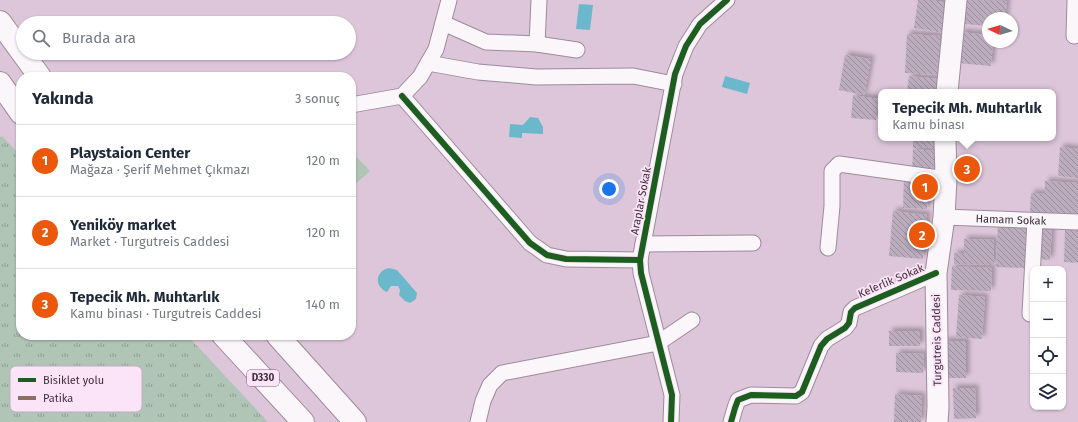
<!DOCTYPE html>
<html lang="tr">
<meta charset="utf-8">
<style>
:root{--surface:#fff;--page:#f2f2f3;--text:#1f2937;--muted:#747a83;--line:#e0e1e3;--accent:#ea580c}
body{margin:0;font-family:"Fira Sans",sans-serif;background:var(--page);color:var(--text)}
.controls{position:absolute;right:12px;bottom:12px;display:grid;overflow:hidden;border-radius:8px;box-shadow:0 1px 3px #0004}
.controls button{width:36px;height:36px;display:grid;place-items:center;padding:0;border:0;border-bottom:1px solid var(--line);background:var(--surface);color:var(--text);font:20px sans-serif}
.compass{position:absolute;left:982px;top:12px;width:36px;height:36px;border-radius:50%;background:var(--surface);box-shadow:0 1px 3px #0004;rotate:274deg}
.you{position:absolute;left:609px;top:189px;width:14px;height:14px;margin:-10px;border:3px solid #fff;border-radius:50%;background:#1a73e8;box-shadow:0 0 0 6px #1a73e833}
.badge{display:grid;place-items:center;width:26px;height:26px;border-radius:50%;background:var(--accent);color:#fff;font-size:13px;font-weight:700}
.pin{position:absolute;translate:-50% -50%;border:2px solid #fff;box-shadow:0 1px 4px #0006}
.popup{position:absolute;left:878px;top:89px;width:178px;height:52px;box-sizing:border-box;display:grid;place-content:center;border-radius:8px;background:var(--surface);filter:drop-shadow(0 1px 3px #0005);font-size:13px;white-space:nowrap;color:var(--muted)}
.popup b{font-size:15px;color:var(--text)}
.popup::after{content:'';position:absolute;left:50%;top:100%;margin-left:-8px;border:8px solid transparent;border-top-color:var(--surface)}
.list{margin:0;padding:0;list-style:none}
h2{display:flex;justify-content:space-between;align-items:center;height:52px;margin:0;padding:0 16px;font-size:17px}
h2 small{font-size:13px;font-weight:400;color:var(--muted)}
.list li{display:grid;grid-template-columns:26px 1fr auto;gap:12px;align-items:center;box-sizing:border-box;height:72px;padding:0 16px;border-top:1px solid var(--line)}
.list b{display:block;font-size:15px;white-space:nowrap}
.list p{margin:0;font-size:13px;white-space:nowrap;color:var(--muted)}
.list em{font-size:13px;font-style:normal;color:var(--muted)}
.icon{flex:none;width:22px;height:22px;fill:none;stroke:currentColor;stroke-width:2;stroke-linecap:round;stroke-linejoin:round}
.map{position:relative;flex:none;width:1078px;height:422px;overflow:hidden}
.search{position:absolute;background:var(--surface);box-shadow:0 1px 3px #0004;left:16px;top:16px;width:340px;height:44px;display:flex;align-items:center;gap:10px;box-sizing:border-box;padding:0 14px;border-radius:22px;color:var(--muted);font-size:15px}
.panel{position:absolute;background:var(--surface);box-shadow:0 1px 3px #0004;left:16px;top:72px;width:340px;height:268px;border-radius:16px}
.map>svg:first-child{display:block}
.grass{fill:url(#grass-tufts)}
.green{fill:#b0c5b6}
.water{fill:#6bb8cc}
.building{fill:url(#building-back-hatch);filter:url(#shadow)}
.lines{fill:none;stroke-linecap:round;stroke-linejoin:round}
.street-casing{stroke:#9d8b9b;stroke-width:17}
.secondary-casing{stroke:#9d8b9b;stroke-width:23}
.highway-casing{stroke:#9d8b9b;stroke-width:24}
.street{stroke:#faf6f9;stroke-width:15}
.secondary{stroke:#faf6f9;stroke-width:21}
.highway{stroke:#faf6f9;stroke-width:22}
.cycleway-casing{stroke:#fbe4f7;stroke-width:8}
.cycleway{stroke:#1b5e20;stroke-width:6}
.labels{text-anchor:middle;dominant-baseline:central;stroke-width:3.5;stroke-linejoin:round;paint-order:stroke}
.shield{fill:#fbe4f7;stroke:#776474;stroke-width:1}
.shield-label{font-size:10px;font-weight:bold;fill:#3e2d3c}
.street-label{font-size:11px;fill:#3e2d3c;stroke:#fbe4f7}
.key{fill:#fbe4f7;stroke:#c2adbf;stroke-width:1}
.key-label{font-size:11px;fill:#3e2d3c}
</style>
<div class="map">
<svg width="1078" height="422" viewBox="0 0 1078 422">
<defs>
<pattern id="grass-tufts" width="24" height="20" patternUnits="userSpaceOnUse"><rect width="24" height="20" fill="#b0c5b6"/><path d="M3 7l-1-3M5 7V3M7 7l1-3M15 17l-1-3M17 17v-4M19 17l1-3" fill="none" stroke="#91a095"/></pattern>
<pattern id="building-back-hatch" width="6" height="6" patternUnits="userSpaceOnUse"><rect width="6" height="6" fill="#bcadbe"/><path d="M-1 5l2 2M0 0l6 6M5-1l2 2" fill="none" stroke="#9a8d9c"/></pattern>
<filter id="shadow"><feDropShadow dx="3.5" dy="-3.5" stdDeviation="2" flood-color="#0004"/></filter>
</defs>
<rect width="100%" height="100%" fill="#ddc6da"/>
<!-- grass -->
<path class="grass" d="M2,136l19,20v179h166l81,87h-268v-285z"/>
<!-- green -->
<path class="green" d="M351,151l19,20 -19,17z"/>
<!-- water -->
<path class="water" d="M579,4l14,1 -3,25 -14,-1z
M725,76l25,7 -3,11 -25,-7z
M530,117l8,1 5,9v7l-21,-1v5l-13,-1 1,-13 13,1z
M389,268l8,2 20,23 -1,6 -6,4 -5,-2 -6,-6 1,-5 -2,-4h-7l-4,6c-13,-5 -12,-21 2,-24z"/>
<!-- building -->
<path class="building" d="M918,0h12l19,3 -4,30 -31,-5z
M967,0l40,1 -2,17h-17v8l-24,-2z
M961,32l27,3v7h5l-2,24 -33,-3z
M907,34l33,2 -2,39 -33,-2z
M845,55l26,4 -7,36 -25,-5z
M909,76l30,3 -1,13h-31z
M853,95l25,4 -2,21 -25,-2z
M913,138h25l-1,10h-24z
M1060,147l18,2v29l-20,-2z
M913,149l22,2 -2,22 -21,-1z
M904,177h24l-1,32 -24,-1z
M1045,181l33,2v31l-48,-2 1,-19 14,1z
M893,211l34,4 -4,44 -34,-3z
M998,224l29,1 -2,43 -29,-1z
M1038,225l14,1 -2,34 -14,-1z
M1065,229l13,1v33l-14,-1z
M964,239l30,1v25l-40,-1v-11l10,1z
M952,266l40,2 -1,23 -40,-1z
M959,295l26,2 -3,42 -26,-2z
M889,331h31v15h-31z
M943,341h23v37h-22z
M896,353l28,1 -1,19 -27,-1z
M953,388h22l1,30 -22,1z
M895,394l27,2 -1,26h-27z"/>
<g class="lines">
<defs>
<g id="street">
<path d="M1075,0l-1,36 4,-1"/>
<path d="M443,23l43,19 51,2 40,6"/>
<path d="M537,44l2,-44"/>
<path d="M428,63l50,9 58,5 97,-1 41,8"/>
<path d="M402,96l128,147 17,12 19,4 74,1"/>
<path d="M351,105l51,-9 18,-19 16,-28 13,-49"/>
<path id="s1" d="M944,217l134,5"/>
<path d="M643,244l110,-1"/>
<path d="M828,248l4,-42v-35l7,-7 107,15"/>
<path d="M1030,314l5,-93"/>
<path d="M478,422l5,-21 7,-16 12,-12 156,-30 34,-23"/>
<path d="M671,422l1,-27 -31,-122 -1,-13 35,-186 11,-28 14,-22 27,-24"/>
<path d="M731,422l4,-14 3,-8 13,-5 45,1 6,-4 19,-46 6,-7 18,-11 4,-5 2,-11 4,-4 81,-35"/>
</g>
<path id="secondary" d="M947,92l9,-92
M937,422l1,-15 -2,-134 8,-56 2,-38 -1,-41"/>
<path id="highway" d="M0,22l40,55
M0,83l21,30
M223,335l80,87
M277,335l78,87"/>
</defs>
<!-- street casing -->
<use href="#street" class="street-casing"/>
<!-- secondary casing -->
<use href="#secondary" class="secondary-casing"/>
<!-- highway casing -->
<use href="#highway" class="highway-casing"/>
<!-- street -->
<use href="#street" class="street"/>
<!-- secondary -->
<use href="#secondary" class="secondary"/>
<!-- highway -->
<use href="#highway" class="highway"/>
<defs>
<path id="cycleway" d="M402,96l128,147 17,12 19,4 74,1
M671,422l1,-27 -31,-122 -1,-13 35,-186 11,-28 14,-22 27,-24
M731,422l4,-14 3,-8 13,-5 45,1 6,-4 19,-46 6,-7 18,-11 4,-5 2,-11 4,-4 81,-35"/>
</defs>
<!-- cycleway casing -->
<use href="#cycleway" class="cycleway-casing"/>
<!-- cycleway -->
<use href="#cycleway" class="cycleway"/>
</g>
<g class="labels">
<!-- shield labels -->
<rect class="shield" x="247" y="370" width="32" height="16" rx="3"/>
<g class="shield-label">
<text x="263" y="378">D330</text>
</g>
<!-- street labels -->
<g class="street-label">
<text transform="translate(641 201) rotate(-79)">Araplar Sokak</text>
<text stroke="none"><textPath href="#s1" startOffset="67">Hamam Sokak</textPath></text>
<text transform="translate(891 281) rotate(-23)">Kelerlik Sokak</text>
<text transform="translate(937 340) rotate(-91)">Turgutreis Caddesi</text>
</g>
</g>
<!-- legend -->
<rect x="10" y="366" width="132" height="46" rx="6" class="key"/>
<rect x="18" y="378" width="18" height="4" fill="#1b5e20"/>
<rect x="18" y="396" width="18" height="4" fill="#8d6e63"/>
<g class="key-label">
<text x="43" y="384">Bisiklet yolu</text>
<text x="43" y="402">Patika</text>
</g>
</svg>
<div class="controls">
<button>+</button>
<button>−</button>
<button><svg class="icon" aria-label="locate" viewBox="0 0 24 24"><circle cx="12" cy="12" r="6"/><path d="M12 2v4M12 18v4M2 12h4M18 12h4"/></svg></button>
<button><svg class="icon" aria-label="layers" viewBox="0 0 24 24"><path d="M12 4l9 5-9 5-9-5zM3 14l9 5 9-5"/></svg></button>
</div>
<svg class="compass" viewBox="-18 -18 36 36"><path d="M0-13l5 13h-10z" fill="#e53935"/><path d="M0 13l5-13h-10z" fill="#747a83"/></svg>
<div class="you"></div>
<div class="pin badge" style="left:925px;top:187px">1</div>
<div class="pin badge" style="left:922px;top:235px">2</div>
<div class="pin badge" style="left:967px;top:169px">3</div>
<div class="popup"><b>Tepecik Mh. Muhtarlık</b>Kamu binası</div>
<div class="search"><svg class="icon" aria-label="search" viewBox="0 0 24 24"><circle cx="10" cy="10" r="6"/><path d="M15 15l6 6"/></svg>Burada ara</div>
<section class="panel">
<h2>Yakında<small>3 sonuç</small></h2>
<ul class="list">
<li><span class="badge">1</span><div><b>Playstaion Center</b><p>Mağaza · Şerif Mehmet Çıkmazı</p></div><em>120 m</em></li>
<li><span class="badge">2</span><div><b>Yeniköy market</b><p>Market · Turgutreis Caddesi</p></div><em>120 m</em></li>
<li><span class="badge">3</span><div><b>Tepecik Mh. Muhtarlık</b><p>Kamu binası · Turgutreis Caddesi</p></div><em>140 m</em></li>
</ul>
</section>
</div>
